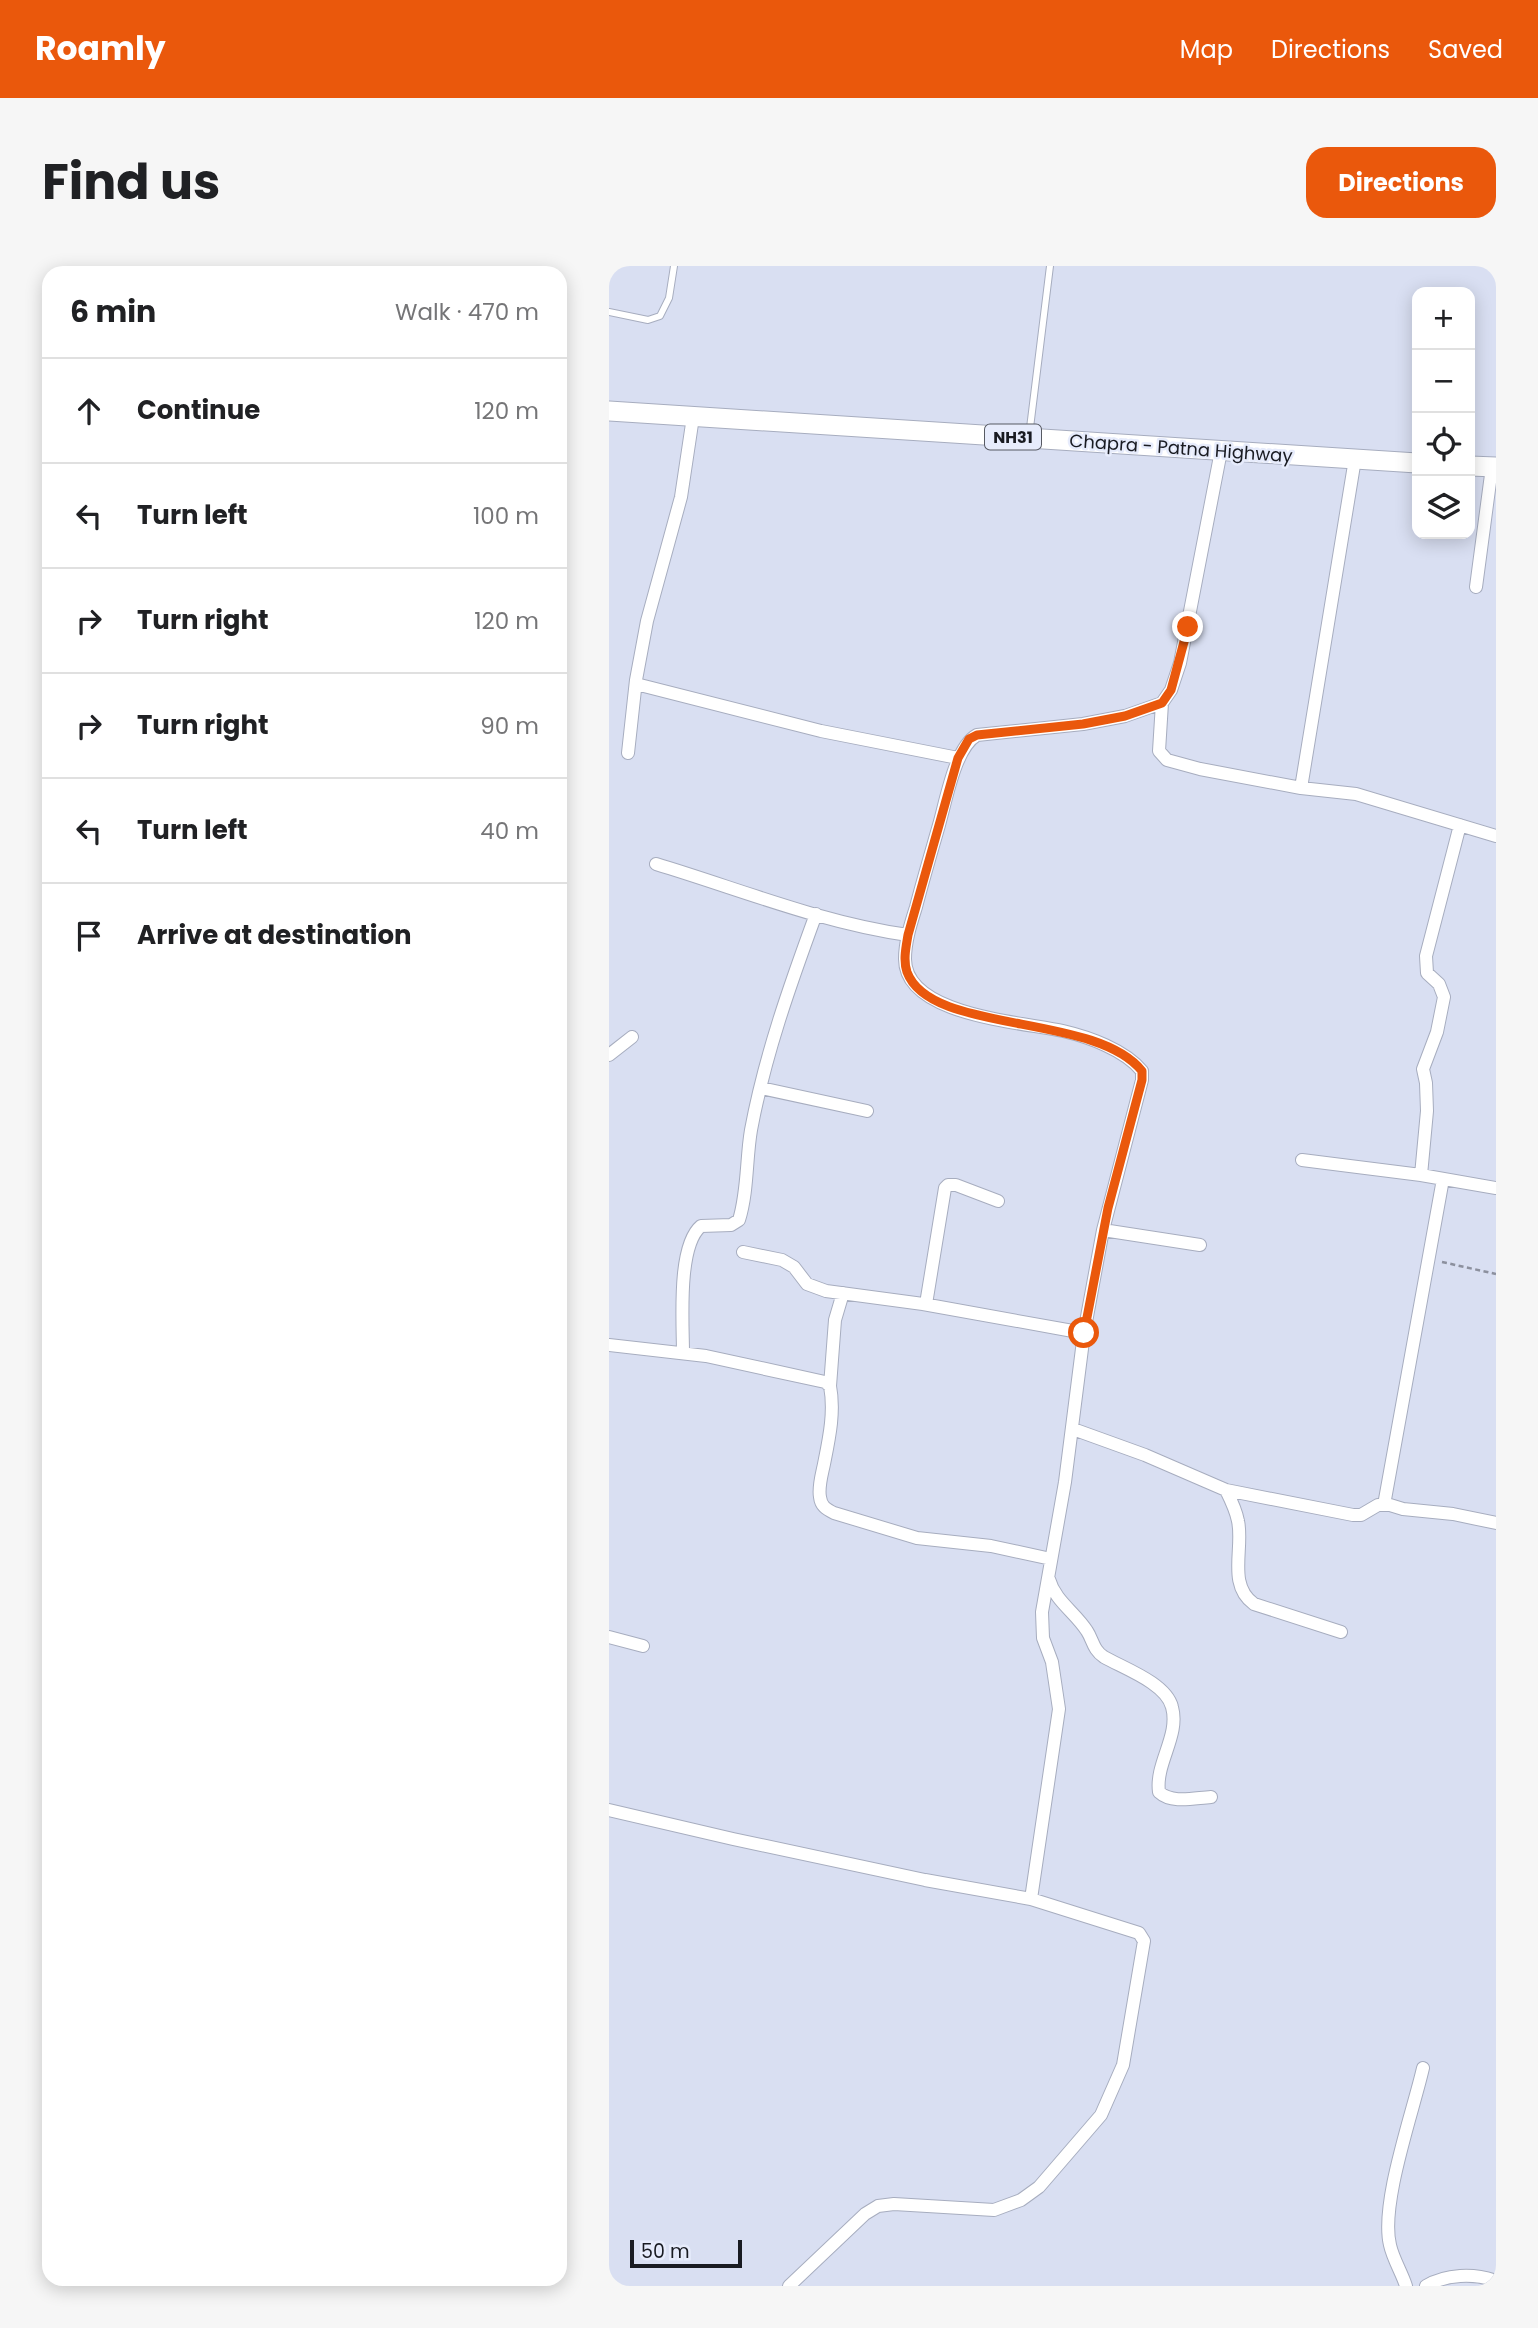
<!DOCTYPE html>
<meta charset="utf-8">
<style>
:root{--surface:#fff;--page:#f6f6f6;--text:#202124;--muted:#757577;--line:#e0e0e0;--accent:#ea580c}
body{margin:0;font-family:Poppins,sans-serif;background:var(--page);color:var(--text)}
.controls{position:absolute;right:21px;top:21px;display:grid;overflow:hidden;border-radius:14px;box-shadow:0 4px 18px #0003}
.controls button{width:63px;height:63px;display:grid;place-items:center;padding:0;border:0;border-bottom:2px solid var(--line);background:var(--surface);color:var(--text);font:35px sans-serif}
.scale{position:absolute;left:21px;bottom:18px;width:112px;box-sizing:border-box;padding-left:7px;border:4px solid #191b22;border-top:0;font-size:19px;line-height:24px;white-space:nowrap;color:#191b22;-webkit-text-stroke:5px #e7ecfc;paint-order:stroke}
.stop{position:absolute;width:21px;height:21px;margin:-16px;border:5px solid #ea580c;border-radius:50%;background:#fff}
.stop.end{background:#ea580c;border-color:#fff;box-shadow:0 2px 7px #0008}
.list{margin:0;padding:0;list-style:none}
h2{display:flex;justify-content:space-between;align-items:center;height:91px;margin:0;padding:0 28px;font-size:30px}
h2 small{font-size:23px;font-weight:400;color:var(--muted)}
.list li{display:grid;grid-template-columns:46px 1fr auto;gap:21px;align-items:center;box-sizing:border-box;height:105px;padding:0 28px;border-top:2px solid var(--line)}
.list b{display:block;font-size:26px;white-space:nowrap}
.list em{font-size:23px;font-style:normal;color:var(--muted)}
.icon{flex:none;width:38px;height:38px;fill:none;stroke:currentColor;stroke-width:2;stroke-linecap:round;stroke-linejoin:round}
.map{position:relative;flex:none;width:887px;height:2020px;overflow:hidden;border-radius:21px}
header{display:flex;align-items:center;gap:42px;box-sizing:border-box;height:98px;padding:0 35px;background:var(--accent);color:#fff}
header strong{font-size:33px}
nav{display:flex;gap:38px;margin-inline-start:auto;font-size:24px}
.intro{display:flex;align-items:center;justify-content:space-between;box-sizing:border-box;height:168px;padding:0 42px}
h1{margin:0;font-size:49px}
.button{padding:18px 32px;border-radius:21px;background:var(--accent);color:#fff;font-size:24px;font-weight:700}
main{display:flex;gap:42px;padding:0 42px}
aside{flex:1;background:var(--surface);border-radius:21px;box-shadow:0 4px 18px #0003}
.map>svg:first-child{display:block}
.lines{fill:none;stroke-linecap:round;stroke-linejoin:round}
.service-casing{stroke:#a7adbf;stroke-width:8}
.minor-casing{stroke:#a7adbf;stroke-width:14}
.trunk-casing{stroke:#a7adbf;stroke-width:21}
.path{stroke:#8c909e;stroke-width:2.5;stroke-dasharray:5 3.5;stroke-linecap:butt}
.service{stroke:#fff;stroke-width:6}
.minor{stroke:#fff;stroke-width:12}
.trunk{stroke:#fff;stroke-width:19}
.route{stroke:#ea580c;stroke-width:9}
.labels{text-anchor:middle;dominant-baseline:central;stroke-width:5;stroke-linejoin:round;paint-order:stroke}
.shield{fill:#e7ecfc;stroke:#575a63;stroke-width:2}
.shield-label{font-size:16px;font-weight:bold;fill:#191b22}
.street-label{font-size:18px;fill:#191b22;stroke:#e7ecfc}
</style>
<header>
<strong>Roamly</strong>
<nav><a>Map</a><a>Directions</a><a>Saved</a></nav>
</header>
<div class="intro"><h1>Find us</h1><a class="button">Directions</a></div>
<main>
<aside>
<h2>6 min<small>Walk · 470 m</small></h2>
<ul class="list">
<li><svg class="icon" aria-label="ahead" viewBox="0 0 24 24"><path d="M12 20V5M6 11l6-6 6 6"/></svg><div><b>Continue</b></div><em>120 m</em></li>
<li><svg class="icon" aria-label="left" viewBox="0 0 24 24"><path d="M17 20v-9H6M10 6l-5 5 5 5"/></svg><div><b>Turn left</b></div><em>100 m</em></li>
<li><svg class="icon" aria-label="right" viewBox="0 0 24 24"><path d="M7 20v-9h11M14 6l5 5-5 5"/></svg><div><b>Turn right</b></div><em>120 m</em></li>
<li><svg class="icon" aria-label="right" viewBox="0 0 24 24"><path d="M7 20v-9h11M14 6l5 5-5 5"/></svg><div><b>Turn right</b></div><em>90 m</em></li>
<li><svg class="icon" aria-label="left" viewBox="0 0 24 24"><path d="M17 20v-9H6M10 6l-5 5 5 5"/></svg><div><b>Turn left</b></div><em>40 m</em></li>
<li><svg class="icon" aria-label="arrive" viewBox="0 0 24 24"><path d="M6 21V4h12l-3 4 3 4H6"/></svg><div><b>Arrive at destination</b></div></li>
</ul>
</aside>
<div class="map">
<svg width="887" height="2020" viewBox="0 0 887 2020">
<rect width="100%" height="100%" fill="#d9dff2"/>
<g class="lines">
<defs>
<path id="service" d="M0,46l39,8 12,-4 9,-18 5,-32
M420,170l21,-170"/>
<path id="minor" d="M867,321l16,-120
M27,418l185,47 137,27
M553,437l-3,48 8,9 33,9 101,19 55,6 140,42
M19,487l8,-73 11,-59 34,-124 12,-80
M692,522l54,-329
M47,598c83,25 166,59 252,71
M0,789l23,-18
M152,822l106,23
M693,894l119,15 75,13
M812,909l6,-64 -1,-28 -3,-14 14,-37 7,-35 -5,-13 -12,-11 -1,-17 34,-131
M494,964l97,15
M134,986l39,8 12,7 13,17 19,7 97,13 161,29
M317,1038l19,-116 3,-3h8l42,16
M0,1079l97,11 119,26 5,4c5,26 -1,53 -6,78 -2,10 -6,23 -4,33 1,9 6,12 14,16l83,25 74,8 60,13
M74,1087c0,-30 -6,-107 18,-127l30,-1 8,-5c9,-29 7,-61 12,-90 14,-75 39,-145 65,-216
M221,1120l5,-66 8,-27
M464,1163l72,26 81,35 127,25h8l17,-10h12l13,4 50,5 43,9
M617,1224c5,10 10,20 12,31 6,27 -11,64 16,83l87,28
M775,1239l59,-326
M440,1313c6,22 26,33 38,52 6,9 6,19 17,26 19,11 62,26 68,50 8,29 -17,56 -13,85 13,12 35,6 52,5
M0,1371l34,9
M0,1544l124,29 192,41 106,19 108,34 5,8 -21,124 -22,50 -62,72 -18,13 -27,10 -100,-6 -16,2 -13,8 -76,72
M422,1633l28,-190 -7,-47 -9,-24 -1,-26 23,-130 19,-149 19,-103 39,-150v-9c-17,-21 -53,-34 -79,-40 -40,-9 -158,-15 -158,-72 0,-18 6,-36 11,-52 7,-27 15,-54 23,-82 7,-24 16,-78 38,-90l106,-11 42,-8 37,-13 9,-13 9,-27 41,-212
M797,2020c-4,-13 -13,-27 -16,-41 -10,-41 23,-133 33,-177
M817,2020c20,-12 48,-13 70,-5"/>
<path id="trunk" d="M0,145l808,52
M861,200l26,1"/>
</defs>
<!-- service casing -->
<use href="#service" class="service-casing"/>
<!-- minor casing -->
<use href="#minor" class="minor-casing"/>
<!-- trunk casing -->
<use href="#trunk" class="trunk-casing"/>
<!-- path -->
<path class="path" d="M833,996l54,12"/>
<!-- service -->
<use href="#service" class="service"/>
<!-- minor -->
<use href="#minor" class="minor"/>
<!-- trunk -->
<use href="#trunk" class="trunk"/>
</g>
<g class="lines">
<!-- route -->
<path class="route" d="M475,1067l24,-125 34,-128v-9c-47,-59 -212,-36 -235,-99 -4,-12 -1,-25 1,-37l50,-177 11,-19 8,-4 106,-11 42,-8 37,-13 9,-13 17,-63"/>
</g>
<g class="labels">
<!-- shield labels -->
<rect class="shield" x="376" y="158.5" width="56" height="25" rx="5"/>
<g class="shield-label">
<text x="404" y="171">NH31</text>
</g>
<!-- street labels -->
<g class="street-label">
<text transform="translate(572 182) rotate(4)">Chapra - Patna Highway</text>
</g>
</g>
</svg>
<div class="controls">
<button>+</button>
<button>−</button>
<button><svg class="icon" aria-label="locate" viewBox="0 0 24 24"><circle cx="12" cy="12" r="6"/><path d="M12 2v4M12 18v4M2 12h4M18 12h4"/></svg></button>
<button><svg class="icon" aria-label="layers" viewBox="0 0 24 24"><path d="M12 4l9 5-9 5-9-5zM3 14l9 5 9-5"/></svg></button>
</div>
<div class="scale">50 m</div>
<div class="stop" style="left:475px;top:1067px"></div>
<div class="stop end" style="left:579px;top:361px"></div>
</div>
</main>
